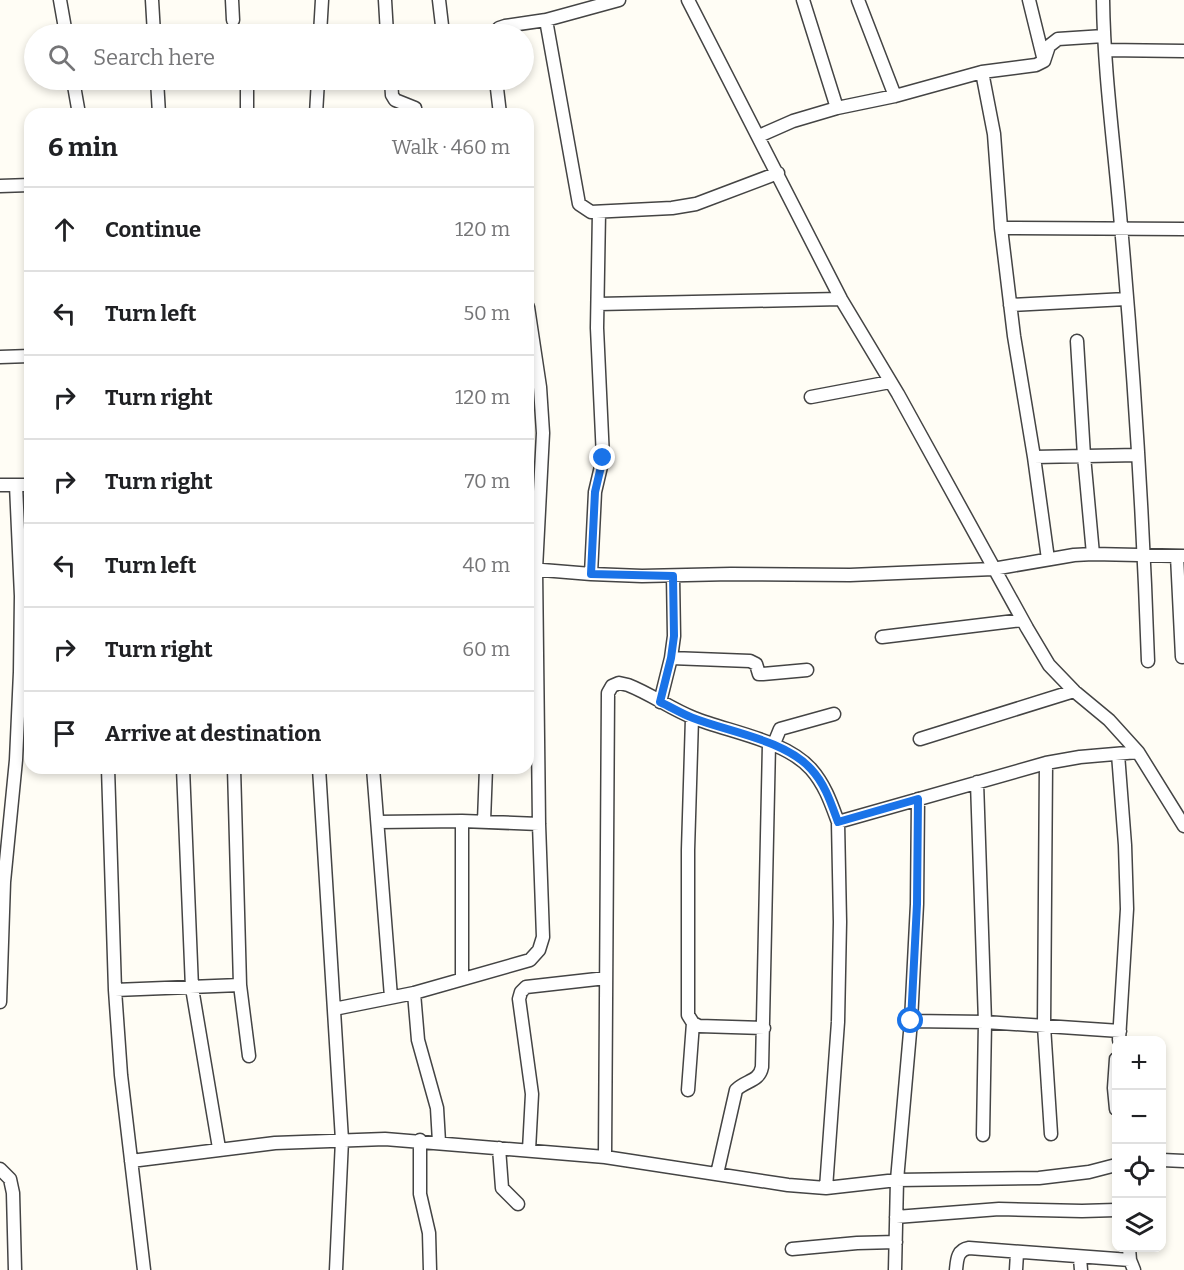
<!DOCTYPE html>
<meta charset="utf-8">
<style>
:root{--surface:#fff;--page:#f6f6f6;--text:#202124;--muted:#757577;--line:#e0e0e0}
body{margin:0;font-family:Bitter,serif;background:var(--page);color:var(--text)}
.controls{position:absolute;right:18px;bottom:18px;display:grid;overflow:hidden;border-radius:12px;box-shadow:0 3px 9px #0003}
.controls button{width:54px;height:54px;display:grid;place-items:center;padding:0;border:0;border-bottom:2px solid var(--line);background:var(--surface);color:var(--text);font:30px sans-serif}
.stop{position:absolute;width:18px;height:18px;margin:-14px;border:4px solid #1a73e8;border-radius:50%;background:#fff}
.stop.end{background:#1a73e8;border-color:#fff;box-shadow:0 2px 6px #0008}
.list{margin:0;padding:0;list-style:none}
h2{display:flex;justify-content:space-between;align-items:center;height:78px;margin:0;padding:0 24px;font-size:26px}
h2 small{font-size:20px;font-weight:400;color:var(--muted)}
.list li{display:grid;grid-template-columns:39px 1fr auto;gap:18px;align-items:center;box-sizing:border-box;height:84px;padding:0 24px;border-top:2px solid var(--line)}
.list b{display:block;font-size:22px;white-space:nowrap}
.list em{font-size:20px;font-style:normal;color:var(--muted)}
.icon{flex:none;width:33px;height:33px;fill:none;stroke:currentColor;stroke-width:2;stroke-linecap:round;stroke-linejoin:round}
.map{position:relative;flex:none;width:1184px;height:1270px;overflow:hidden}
.search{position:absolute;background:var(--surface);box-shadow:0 3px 9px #0003;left:24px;top:24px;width:510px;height:66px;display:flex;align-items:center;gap:15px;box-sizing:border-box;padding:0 21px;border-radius:33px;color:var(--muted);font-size:22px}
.panel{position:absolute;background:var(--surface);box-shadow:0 3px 9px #0003;left:24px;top:108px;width:510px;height:666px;border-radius:18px}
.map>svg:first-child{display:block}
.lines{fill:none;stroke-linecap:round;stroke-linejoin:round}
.minor-casing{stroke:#444;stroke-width:15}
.minor{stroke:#fff;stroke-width:12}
.route{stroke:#1a73e8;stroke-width:8}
</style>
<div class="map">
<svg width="1184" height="1270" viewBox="0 0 1184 1270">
<rect width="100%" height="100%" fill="#fffdf5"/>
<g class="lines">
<defs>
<path id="minor" d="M60,0l6,34
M152,0l2,34
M232,0l1,20
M385,0l2,34
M439,0l4,34
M688,0l153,299 57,95 129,234 22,37 25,26 35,29 29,32 46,74
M803,0l34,108
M858,0l37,96
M1029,0l15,61
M1103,0c1,76 12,151 18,226 13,145 22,290 27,435
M546,20l33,184 12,8 81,-4 24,-4 82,-31
M320,34l2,-34
M494,34l5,-6 6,-2 41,-6 73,-20
M1105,50l79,1
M982,72l12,62 7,94 13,108 20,121 14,102
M73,80l6,34
M157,80l2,34
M247,80v34
M391,80l1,15 3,5 20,8 1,6
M496,80l4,34
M316,114l2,-34
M759,136l34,-15 44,-13 58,-12 87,-24 54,-7 8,-4 5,-15 9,-7 46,-3
M0,186l30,-1
M1001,228l183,1
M598,304l243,-5
M1010,305l116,-6
M1077,341l7,115 9,98
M0,357l30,-1
M811,397l79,-15
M1034,457l104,-2
M0,485h30
M1177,556l5,101
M530,569l61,5 51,2 89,-2 119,1 143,-6 81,-14 19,-1 91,2
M591,574l4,-82 8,-34 -6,-130 2,-116
M882,637l140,-17
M671,658l79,3 6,3 3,10h4l44,-4
M660,702l11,-44 3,-22 -1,-60
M692,718l-4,132v165l5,8 6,3 65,2
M920,739l154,-48
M773,746l7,-17 54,-15
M1118,754l7,91 2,64 -8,131
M1046,763l-2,263 7,108
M108,768l7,222 6,85 23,195
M183,768l9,220 27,160
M234,768l6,217 9,71
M319,768l23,372 -6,130
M373,768l18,229
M977,782l8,240 -2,113
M462,821v158
M484,821l2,-53
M378,822l84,-1 77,3
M115,990l125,-5
M414,993l4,47 19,68 2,34
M0,1002l4,-120 12,-122 4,-88 1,-76 -5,-111
M334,1009l80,-16 116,-33 9,-10 4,-13 -4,-113 -3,-255 7,-136 -3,-46 -12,-80
M911,1021l74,1 135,9
M1116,1059l-2,29 2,21
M688,1090l5,-67
M420,1140v54l9,39 1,37
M499,1148l3,40 16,16
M529,1150l3,-56 -13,-95 2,-7 5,-5 80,-9
M605,1157l3,-464 4,-7 7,-3 9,2c23,9 43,24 66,33 35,14 91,22 117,51 14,16 20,34 27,53l208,-59 34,-6 58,-5
M1162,1160l22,1
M131,1161l144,-18 110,-4 220,18 183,28 38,3 71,-8 142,-2 50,-6 27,-7
M0,1169l10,10 3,14 2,77
M717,1174l19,-84c10,-10 23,-8 26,-23l7,-323
M826,1188l12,-166 2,-100 -2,-100
M896,1217l103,-8 83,2 34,-1
M1129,1248l1,12
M792,1249l65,-6 39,-1
M1080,1258l1,12
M895,1270l2,-90 14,-159 6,-117 1,-105
M956,1270c1,-10 1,-20 13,-22l161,12 4,10
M1016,1270l1,-17"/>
</defs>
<!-- minor casing -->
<use href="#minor" class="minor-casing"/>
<!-- minor -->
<use href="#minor" class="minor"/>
</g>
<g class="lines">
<!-- route -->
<path class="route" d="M603,458l-8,34 -4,82 82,2 1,60 -3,22 -11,44c11,5 22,12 33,16 36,14 92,22 118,51 14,15 20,34 27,53l80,-23 -1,105 -6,117"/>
</g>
</svg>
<div class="controls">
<button>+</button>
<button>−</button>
<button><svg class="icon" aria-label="locate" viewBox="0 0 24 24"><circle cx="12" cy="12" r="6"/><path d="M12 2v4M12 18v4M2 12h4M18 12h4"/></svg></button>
<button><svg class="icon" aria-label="layers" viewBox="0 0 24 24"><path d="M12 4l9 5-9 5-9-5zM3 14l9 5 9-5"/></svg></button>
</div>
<div class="stop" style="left:911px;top:1021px"></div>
<div class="stop end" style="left:603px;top:458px"></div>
<div class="search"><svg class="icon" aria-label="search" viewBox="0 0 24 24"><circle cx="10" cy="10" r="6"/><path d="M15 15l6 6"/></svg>Search here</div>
<section class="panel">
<h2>6 min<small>Walk · 460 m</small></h2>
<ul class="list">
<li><svg class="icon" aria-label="ahead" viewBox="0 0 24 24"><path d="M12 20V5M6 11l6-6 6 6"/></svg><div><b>Continue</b></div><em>120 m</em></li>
<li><svg class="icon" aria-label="left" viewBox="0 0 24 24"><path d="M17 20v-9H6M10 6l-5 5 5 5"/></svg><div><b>Turn left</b></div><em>50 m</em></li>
<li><svg class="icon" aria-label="right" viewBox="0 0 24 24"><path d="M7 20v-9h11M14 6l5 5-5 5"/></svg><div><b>Turn right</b></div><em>120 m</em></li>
<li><svg class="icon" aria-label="right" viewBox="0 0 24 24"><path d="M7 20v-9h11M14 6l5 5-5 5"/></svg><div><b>Turn right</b></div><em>70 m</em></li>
<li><svg class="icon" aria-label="left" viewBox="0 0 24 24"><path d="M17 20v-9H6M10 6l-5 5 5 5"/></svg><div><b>Turn left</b></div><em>40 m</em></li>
<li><svg class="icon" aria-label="right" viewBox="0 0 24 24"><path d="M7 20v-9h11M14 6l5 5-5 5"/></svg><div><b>Turn right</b></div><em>60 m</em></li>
<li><svg class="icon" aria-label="arrive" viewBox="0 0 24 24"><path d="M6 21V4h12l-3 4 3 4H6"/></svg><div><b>Arrive at destination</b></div></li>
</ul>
</section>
</div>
